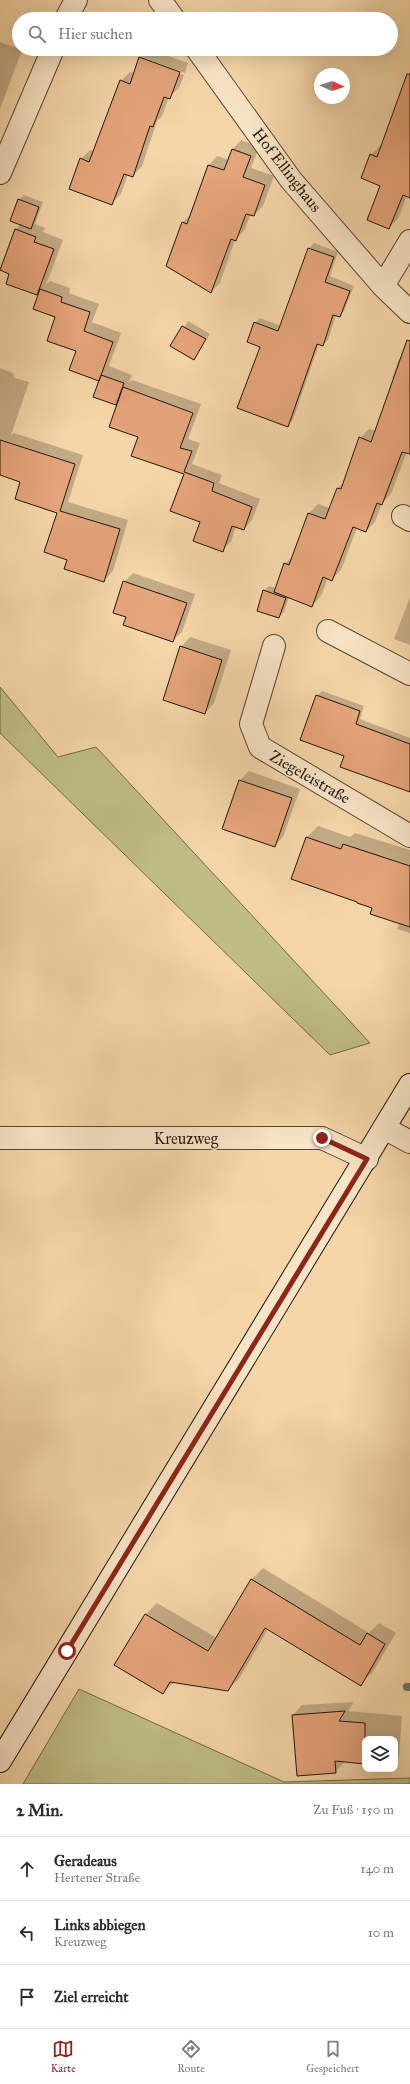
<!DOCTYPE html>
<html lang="de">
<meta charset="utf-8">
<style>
:root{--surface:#fff;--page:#f7f7f7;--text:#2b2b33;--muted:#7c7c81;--line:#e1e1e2;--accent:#8f2418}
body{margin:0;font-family:"IM FELL Great Primer",serif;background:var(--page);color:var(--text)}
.controls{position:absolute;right:12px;bottom:12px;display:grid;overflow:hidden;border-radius:8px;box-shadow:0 4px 16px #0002}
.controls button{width:36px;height:36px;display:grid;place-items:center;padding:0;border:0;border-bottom:1px solid var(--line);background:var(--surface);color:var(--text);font:20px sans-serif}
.compass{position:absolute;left:314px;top:68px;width:36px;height:36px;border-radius:50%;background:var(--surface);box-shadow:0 4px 16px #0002;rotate:93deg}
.stop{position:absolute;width:12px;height:12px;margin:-9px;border:3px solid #8f2418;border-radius:50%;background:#fff}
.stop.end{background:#8f2418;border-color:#fff;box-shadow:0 1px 4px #0008}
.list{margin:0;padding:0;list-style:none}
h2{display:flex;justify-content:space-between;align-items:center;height:52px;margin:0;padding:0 16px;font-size:17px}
h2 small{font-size:13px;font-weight:400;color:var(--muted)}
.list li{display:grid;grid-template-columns:26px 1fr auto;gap:12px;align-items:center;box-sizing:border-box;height:64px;padding:0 16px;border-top:1px solid var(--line)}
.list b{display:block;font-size:15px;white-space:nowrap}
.list p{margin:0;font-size:13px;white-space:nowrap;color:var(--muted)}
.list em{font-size:13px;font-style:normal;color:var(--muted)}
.icon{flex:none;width:22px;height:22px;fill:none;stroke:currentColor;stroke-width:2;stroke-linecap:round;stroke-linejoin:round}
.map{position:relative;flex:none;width:410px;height:1784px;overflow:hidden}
.search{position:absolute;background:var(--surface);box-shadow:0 4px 16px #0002;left:12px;right:12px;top:12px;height:44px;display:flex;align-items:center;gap:10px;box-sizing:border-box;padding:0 14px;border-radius:22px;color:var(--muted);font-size:15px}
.sheet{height:244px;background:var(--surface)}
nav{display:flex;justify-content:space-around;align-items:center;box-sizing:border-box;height:56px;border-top:1px solid var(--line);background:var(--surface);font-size:11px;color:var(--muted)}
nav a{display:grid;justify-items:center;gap:2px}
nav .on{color:var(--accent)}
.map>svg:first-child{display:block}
.grass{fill:#bfbd85;stroke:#716948}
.shadow{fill:#0003}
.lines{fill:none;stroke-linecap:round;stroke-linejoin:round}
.stream{stroke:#6c776b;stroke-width:8}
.building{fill:#e5a57a;stroke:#23150b}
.street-casing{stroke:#574532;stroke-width:24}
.secondary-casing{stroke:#23150b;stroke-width:24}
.street{stroke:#f8e4c6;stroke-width:22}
.secondary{stroke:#f8e4c6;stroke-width:22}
.route{stroke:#8f2418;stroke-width:5}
.labels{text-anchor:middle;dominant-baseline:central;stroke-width:3;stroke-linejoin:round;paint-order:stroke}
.street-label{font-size:16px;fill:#23150b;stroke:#f8e4c6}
</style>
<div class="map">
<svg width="410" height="1784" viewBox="0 0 410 1784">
<rect width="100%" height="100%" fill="#f4d6a8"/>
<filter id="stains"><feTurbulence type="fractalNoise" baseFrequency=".005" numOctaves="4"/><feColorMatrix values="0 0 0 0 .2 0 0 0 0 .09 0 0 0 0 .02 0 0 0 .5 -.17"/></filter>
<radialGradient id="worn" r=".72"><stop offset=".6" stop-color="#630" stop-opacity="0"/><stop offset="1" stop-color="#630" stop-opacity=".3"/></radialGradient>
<!-- grass -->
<path class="grass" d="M0,687l58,70 38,-10 274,296 -40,12 -330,-322z
M79,1689l205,93 126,-4v6h-387z"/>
<!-- shadow -->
<path class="shadow" d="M0,42l22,8 -22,59z
M149,49l39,14 -3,10 -41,-15v2l40,15 -5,13 -10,9 -7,19 -5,5 -15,45 -9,10 -5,-2 -7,20 -10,10 -30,-45 9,-9 4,1 27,-70 9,-9 5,1 5,-15z
M410,89v108l-3,-1 -9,23 -9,9 -8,-43 -10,-30 9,-9h2z
M241,140l18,7 -8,21 23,8 -11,30 -9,9 -3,-1 -7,17 -9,9 -15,43 -9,9 -28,-70 9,-9 17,-48 8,-9 12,4 4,-11z
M24,195l19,7 -8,22 10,4 -2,4 20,8 -17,45 4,-4 20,7 -1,5 30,11 -7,18 29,11 -12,33 23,9 -3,8 3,-3 69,24 -13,35 12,4 -8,21 30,11 -3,8 41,16 -8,21 -8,9 -8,-3 -5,16 -9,8 -21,-28 -16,-49 -45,-37 -21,-36 -3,4 -15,-27 -24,-27 -21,-33 -22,-8 8,-20 -5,5 -27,-21 5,-43 6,-6 -2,-24z
M314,243l24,9 -8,24 24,10 -10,25 -5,5 -3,-1 -8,25 -5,5 -4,-1 -26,76 -5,5 -27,-79 -6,-23 5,-5 21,8 28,-78z
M188,321l22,13 -16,25 -22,-13z
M404,354l6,2v97l-3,-1 -16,42 -9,9 -7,19 -9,9 -9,-3 -16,42 -9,9 -4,-1 -7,18 -9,10 -23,-9 -5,15 -5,5 -15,-26 5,-5 7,2 9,-24 9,-9 15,-42 9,-9 12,4 8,-20 7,-7 15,-43 9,-9 7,2 19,-51 -3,-2 7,-19z
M0,368l13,5 2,5 14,4 -18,53 3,-2 69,22 -15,47 60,18 -15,51 -9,10 -45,-69 -38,-30 -21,-8v-16l6,-17 -3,2 -3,-1z
M133,573l62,21 -13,38 -9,8 -46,-24 -3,-34z
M410,597v48l-16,-6z
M190,637l41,13 -17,53 -9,10 -24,-66z
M322,691l42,15 -4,13 50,19v54l-64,-36 -29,-60z
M249,771l51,18 -17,48 -9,9 -51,-17 17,-49z
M318,826l32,11 5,-4 55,17v83l-13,-4 3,-7 -27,-14 -66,-71z
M263,1568l106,65 10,-10 17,10 -24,40 -12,11 -92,-55 -29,50 -12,11 -53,-8 -11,11 -48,-28 31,-51 11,-11 60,35 35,-59z
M354,1702l-6,9 54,5 -3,40 -4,4v-21h-30v24l-20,-2 -10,11 -42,-57 9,-10z"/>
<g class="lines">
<!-- stream -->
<path class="stream" d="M407,1687h3"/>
</g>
<!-- building -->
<path class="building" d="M139,57l41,15 -10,27 -6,-2 -11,30 -3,-1 -17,51 -9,-3 -12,31 -43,-16 11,-31 9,4 31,-82 10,4z
M407,74h3v124l-7,-3 -14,34 -22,-9 13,-34 -19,-8 9,-24 7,3z
M232,149l19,7 -8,21 22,8 -11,31 -8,-2 -10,27 -5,-2 -20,54 -45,-27 16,-44 5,2 21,-59 16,5z
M18,199l21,8 -8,22 -21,-8z
M15,229l21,8 -2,5 20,7 -17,46 -31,-11 3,-10 -9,-4z
M308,248l26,9 -9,25 25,9 -10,26 -7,-2 -10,31 -6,-2 -29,83 -51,-19 23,-61 -13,-5 7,-20 24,9z
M40,289l22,8 -1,5 29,10 -6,19 29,11 -14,39 -30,-11 7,-19 -29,-10 8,-24 -22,-8z
M182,326l24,13 -12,21 -24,-14z
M407,340l3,1v113l-8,-2 -20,53 -5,-2 -11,29 -13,-5 -21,54 -9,-4 -11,30 -38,-15 10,-29 5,2 19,-52 17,6 12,-31 4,1 18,-52 12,5z
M101,375l23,8 -8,22 -23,-8z
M123,387l70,26 -13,35 12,3 -8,21 30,11 -2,8 40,16 -8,23 -12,-4 -9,26 -30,-11 7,-19 -30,-11 14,-37 -53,-18 7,-19 -29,-10z
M0,440l75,24 -15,47 60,18 -16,53 -40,-13 3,-9 -23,-8 13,-39 -42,-14 5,-17 -20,-7z
M123,581l64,22 -14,39 -50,-17 3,-8 -13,-4z
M263,590l23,8 -7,20 -22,-7z
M180,646l42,14 -17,54 -42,-14z
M316,695l44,16 -4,13 54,20v48l-70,-25 4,-11 -44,-16z
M239,780l53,18 -17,49 -53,-18z
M306,837l35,12 2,-5 67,22v61l-40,-13 2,-6 -15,-5v-1l-66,-23z
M251,1579l109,66 7,-12 18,11 -24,42 -96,-58 -37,63 -58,-9 -7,12 -49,-29 31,-51 63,37z
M345,1711l-6,10 26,2v41l-30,-3 1,12 -39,3 -5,-61z"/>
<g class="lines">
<defs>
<path id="street" d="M160,0l14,19
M66,19l10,-19
M197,49l94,131 92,106 27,26
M0,173l53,-124
M383,286l27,-45
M403,516l7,4
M328,631l82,43
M274,646l-23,78 9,23 150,89
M384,1128l26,14
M0,1138h322l45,21"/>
<path id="secondary" d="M0,1761l410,-676"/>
</defs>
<!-- street casing -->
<use href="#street" class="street-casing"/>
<!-- secondary casing -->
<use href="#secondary" class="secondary-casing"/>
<!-- street -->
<use href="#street" class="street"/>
<!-- secondary -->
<use href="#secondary" class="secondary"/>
</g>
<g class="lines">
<!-- route -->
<path class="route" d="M67,1651l300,-492 -45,-21"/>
</g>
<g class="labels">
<!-- street labels -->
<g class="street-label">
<text transform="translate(287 170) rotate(52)">Hof Ellinghaus</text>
<text transform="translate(310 777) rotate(30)">Ziegeleistraße</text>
<text x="186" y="1138">Kreuzweg</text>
</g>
</g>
<rect width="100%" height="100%" filter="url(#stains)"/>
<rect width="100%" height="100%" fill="url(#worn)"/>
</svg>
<div class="controls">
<button><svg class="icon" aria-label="layers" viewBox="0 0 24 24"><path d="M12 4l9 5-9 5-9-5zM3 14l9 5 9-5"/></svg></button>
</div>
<svg class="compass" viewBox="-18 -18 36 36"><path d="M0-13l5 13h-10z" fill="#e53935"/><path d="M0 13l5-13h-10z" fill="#7c7c81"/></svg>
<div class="stop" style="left:67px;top:1651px"></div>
<div class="stop end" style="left:322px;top:1138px"></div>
<div class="search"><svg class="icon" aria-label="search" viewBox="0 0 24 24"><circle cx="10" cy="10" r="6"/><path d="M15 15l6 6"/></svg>Hier suchen</div>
</div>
<section class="sheet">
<h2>2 Min.<small>Zu Fuß · 150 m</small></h2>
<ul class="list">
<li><svg class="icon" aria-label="ahead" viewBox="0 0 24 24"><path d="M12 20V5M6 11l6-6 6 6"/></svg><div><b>Geradeaus</b><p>Hertener Straße</p></div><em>140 m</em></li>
<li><svg class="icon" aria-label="left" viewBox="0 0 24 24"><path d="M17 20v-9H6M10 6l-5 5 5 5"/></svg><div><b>Links abbiegen</b><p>Kreuzweg</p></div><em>10 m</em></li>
<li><svg class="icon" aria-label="arrive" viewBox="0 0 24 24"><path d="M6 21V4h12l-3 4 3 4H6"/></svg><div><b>Ziel erreicht</b></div></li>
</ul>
</section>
<nav>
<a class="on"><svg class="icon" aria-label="map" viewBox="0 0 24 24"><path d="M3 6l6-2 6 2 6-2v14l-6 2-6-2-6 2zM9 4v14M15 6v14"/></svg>Karte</a>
<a><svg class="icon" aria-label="directions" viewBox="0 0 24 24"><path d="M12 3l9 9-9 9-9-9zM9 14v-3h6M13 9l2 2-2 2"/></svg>Route</a>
<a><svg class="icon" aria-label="saved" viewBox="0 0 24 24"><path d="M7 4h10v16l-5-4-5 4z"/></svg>Gespeichert</a>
</nav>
